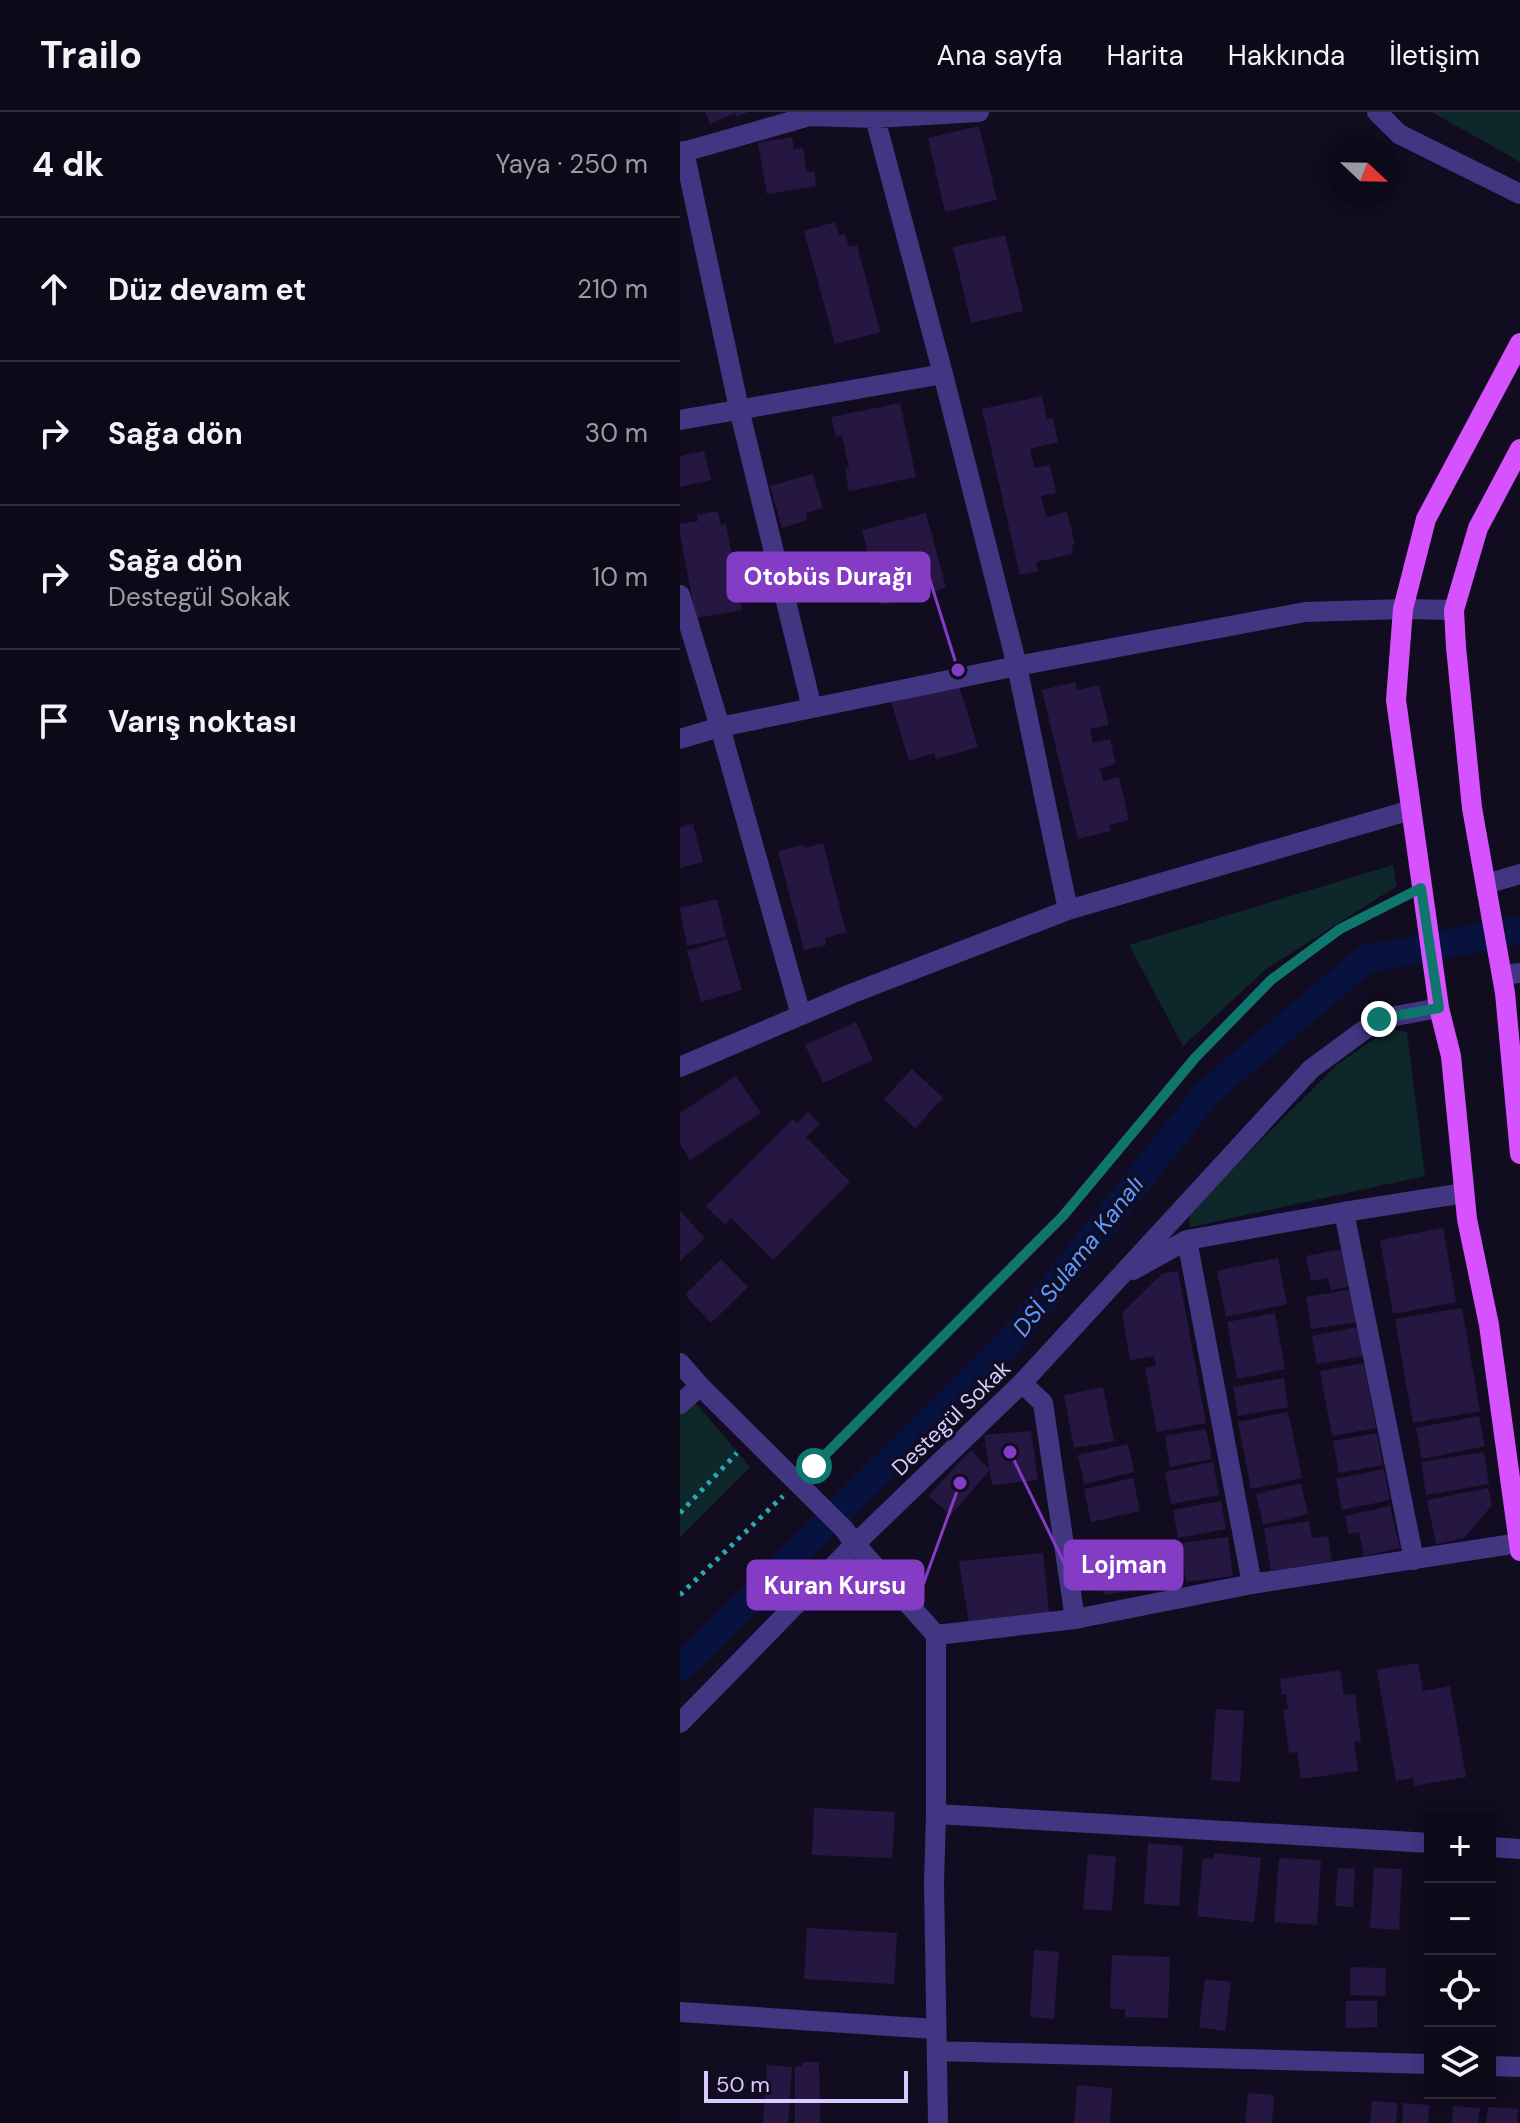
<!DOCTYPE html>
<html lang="tr">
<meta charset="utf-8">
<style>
:root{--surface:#0e0918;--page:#1c1725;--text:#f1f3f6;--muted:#9b9aa2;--line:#2e2a37}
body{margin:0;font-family:"DM Sans",sans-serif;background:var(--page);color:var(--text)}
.controls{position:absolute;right:24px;bottom:24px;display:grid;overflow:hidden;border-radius:0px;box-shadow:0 4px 12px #0003}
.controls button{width:72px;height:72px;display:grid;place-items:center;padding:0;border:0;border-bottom:2px solid var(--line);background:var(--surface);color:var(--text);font:40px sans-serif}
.compass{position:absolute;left:648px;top:24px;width:72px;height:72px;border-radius:50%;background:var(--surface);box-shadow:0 4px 12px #0003;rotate:112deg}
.scale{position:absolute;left:24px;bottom:20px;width:204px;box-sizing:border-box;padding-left:8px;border:4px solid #d8cbff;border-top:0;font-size:22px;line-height:28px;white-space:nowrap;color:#d8cbff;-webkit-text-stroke:6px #120c20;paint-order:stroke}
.stop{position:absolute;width:24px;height:24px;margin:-18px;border:6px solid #0f766e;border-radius:50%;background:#fff}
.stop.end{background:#0f766e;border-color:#fff;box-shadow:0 2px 8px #0008}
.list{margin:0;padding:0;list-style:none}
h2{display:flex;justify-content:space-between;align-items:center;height:104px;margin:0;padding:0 32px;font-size:34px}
h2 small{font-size:26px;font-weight:400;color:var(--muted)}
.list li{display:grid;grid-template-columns:52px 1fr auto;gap:24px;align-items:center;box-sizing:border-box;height:144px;padding:0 32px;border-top:2px solid var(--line)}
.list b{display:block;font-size:30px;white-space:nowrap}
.list p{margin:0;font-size:26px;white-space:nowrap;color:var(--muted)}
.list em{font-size:26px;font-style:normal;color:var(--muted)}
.icon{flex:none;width:44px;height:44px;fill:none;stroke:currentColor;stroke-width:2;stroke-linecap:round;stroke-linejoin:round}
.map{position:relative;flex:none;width:840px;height:2011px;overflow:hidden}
header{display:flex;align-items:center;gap:48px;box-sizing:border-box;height:112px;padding:0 40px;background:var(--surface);border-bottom:2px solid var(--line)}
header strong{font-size:38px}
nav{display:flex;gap:44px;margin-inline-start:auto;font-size:28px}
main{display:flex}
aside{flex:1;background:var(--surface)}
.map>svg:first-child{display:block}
.green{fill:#0e272a}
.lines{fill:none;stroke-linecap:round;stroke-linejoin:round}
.canal{stroke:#07133e;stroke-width:28}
.building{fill:#261742}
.path{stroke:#28aab5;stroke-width:5;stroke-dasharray:4 6;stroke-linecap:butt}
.minor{stroke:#423581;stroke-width:20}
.major{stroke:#d652ff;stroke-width:20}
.route{stroke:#0f766e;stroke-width:10}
.labels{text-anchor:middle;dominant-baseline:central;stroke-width:7;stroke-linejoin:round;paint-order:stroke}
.street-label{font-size:22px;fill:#d8cbff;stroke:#120c20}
.water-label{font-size:24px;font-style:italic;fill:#599bff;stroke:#120c20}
.leader{fill:none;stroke:#843cc5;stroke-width:3}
.callout-dot{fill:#843cc5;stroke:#120c20;stroke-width:3}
.callout{fill:#843cc5;stroke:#843cc5;stroke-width:3}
.callout-label{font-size:24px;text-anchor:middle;font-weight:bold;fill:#fff}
</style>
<header>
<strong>Trailo</strong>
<nav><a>Ana sayfa</a><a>Harita</a><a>Hakkında</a><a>İletişim</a></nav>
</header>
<main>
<aside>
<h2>4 dk<small>Yaya · 250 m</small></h2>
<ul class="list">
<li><svg class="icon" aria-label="ahead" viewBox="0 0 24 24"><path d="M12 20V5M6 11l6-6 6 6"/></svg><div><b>Düz devam et</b></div><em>210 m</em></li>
<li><svg class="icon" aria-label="right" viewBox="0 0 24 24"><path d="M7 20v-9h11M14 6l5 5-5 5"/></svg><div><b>Sağa dön</b></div><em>30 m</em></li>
<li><svg class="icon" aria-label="right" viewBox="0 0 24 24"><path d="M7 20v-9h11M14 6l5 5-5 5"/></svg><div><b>Sağa dön</b><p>Destegül Sokak</p></div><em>10 m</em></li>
<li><svg class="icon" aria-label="arrive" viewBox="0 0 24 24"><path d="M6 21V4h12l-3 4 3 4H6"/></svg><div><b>Varış noktası</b></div></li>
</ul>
</aside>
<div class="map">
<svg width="840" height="2011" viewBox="0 0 840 2011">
<rect width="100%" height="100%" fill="#120c20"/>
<!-- green -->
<path class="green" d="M752,0h88v50z
M713,753l4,21 -131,83 -83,77 -54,-101z
M709,917l18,3 18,144 -235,51 -1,-15 149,-148z
M14,1289l56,66 -70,70v-123z"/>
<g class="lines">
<!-- canal -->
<path class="canal" d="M0,1556l328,-324 201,-253 157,-132 154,-29"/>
</g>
<!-- building -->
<path class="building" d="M25,0h43l-12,5 -1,-4 -25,11z
M299,14l18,74 -52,12 -17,-74z
M112,25l2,12 9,-1 4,24 7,-1 2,15 -49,8 -9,-51z
M155,110l4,14 6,-2 4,13 8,-2 23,87 -45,12 -31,-113z
M325,123l18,76 -52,12 -18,-76z
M362,284l5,23 6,-1 5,24 -28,7 5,19 15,-3 6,28 -15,3 5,21 21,-5 8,32 -3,1 1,9 -37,8 2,9 -18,4 -38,-166z
M220,291l16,74 -67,14 -4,-22 4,-1 -7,-32 -6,1 -5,-20z
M24,339l7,29 -31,7v-31z
M133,362l10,34 -17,5 1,7 -25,8 -12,-42z
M38,399l3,14 5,-1 16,86 -46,8 -16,-83v-11l18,-3 -1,-6z
M246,401l20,75 -65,17 -19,-75z
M395,570l2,8 22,-5 10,40 -19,4 3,14 17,-4 6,25 -16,4 3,13 16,-4 10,43 -20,5 2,6 -33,8 -36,-149z
M279,574l19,61 -42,12 -2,-6 -25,8 -18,-60z
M13,712l10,38 -23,6v-41z
M143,731l23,89 -21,6 1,7 -22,5 -26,-99 25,-6 1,3z
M37,787l9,38 -39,9 -7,-38z
M47,827l15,51 -41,12 -14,-51z
M176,910l17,38 -50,23 -18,-38z
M232,957l31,29 -28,30 -31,-29z
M56,964l25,37 -71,47 -10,-16v-31z
M128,1000l12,12 -14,13 44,45 -77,78 -42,-42 -6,7 -19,-19 87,-87 4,4z
M0,1099l25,27 -25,23z
M763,1116l13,74 -63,12 -13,-74z
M663,1137l8,37 -20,4 -3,-12 -17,3 -5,-25z
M598,1146l9,46 -61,13 -9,-46z
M41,1147l27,28 -37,36 -26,-28z
M498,1159l28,152 -49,9 -12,-64 11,-2 -2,-10 -24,4 -8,-47 40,-39z
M672,1177l5,33 -46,7 -5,-32z
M782,1196l18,103 -67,12 -18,-104z
M595,1201l10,56 -48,10 -10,-57z
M677,1215l6,29 -46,8 -5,-28z
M684,1251l12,65 -44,8 -12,-65z
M604,1266l4,29 -50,9 -5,-29z
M423,1275l11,54 -40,7 -10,-53z
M608,1300l14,66 -51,11 -13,-67z
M799,1304l6,30 -63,13 -6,-31z
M526,1317l6,30 -42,8 -5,-31z
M351,1319l7,49 -46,5 -8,-50z
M697,1321l6,32 -44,8 -6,-32z
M448,1332l6,28 -50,12 -6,-29z
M291,1338l19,20 -39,45 -23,-19z
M804,1340l5,32 -63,11 -5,-33z
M533,1350l6,33 -48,9 -6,-32z
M704,1357l6,31 -48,10 -6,-31z
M453,1366l7,33 -49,11 -7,-33z
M621,1371l7,31 -45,11 -7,-31z
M808,1376l4,17 -28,33 -28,6 -9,-44z
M541,1389l5,28 -48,9 -5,-28z
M710,1394l10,42 -36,8 -5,-24 -10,2 -4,-18z
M629,1409l3,17 16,-2 4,25 -61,10 -7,-43z
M548,1425l5,39 -47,6 -5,-39z
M461,1440l6,36 -43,7 -6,-36z
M363,1441l6,60 -80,10 -10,-62z
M738,1551l5,28 27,-5 16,91 -52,9 -1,-8 -17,3 -19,-111z
M660,1558l4,25 11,-1 6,47 -7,1 4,29 -57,8 -4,-27 -8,1 -6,-43 5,-1 -2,-15 -4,1 -2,-16z
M536,1597l28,2 -4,71 -29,-2z
M134,1696l81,4 -3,46 -80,-3z
M468,1731l35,3 -4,60 -35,-2z
M534,1741l47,5 -7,64 -57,-6 6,-57h10z
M408,1742l28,3 -4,54 -29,-2z
M599,1746l42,2 -4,65 -43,-3z
M658,1756l17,1 -2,38 -18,-1z
M694,1756l28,1 -3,61 -29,-2z
M127,1816l90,5 -3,51 -90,-5z
M354,1838l25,2 -5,67 -24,-2z
M432,1843l58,2 -2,61 -43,-1v-8h-15z
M670,1855l36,1 -1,28 -35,-1z
M525,1867l26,3 -6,49 -26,-4z
M666,1889h31v26l-31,1z
M123,1950h16l1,61h-25v-56l7,-1z
M87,1953l25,2 -4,56h-25z
M397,1973l35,3 -2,35h-36z
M568,1981l26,2 -2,28h-27z
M692,1989l26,2 -2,20h-26z
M723,1991l26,2 -1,18h-26z
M773,1994l27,2 -2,15h-26z
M808,1995l30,2 -1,14h-31z"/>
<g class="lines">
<!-- path -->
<path class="path" d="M132,1354l251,-250 132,-158 76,-78 69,-51 63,-32
M0,1401l57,-60
M0,1483l103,-99"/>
<!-- minor -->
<path class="minor" d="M697,0l22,22 121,60
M195,6l68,256 74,292 51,244
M4,39l55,258 73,299
M0,41l130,-37 65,2 104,-6
M0,308l263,-46
M0,483l40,132 81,288
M0,627l40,-12 297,-61 288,-54 98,-3 51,1
M806,772l34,-10
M822,863l18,-2
M0,955l173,-74 215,-83 343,-100
M664,1100l120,-19
M507,1128l157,-28 70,348
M453,1158l54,-30 65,344
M0,1251l20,23 144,143 11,15 81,91v179l-2,69 4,240
M342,1271l21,20 32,216
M0,1292l20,-18
M256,1523l139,-16 177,-35 268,-41
M0,1611l175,-179 167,-161 289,-314 68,-50 60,-11
M256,1702l494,29
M810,1735l30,2
M0,1900l255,17
M257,1939l493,13
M810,1954l30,1"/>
<!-- major -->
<path class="major" d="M840,231l-94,176 -23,90 -7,91 43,308 12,48 16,163 22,106 31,226
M840,337l-42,79 -24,82 2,37 16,161 33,185 15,161"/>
</g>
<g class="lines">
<!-- route -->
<path class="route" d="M134,1354l249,-250 132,-158 76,-78 69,-51 81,-41 18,120 -60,11"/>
</g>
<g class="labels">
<!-- street labels -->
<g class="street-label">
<text transform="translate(271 1306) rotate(-44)">Destegül Sokak</text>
</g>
<!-- water labels -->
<g class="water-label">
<text transform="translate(398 1144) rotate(-52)">DSİ Sulama Kanalı</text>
</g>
</g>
<!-- callouts -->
<path class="leader" d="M278 558L249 465M330 1340L385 1453M280 1371L243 1473"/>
<g class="callout-dot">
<circle cx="278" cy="558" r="8"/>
<circle cx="330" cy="1340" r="8"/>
<circle cx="280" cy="1371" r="8"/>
</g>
<g class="callout">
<rect x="48" y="441" width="201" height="48" rx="8"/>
<rect x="385" y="1429" width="117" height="48" rx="8"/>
<rect x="68" y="1449" width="175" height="48" rx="8"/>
</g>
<g class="callout-label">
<text x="148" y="473">Otobüs Durağı</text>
<text x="444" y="1461">Lojman</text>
<text x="155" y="1482">Kuran Kursu</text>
</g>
</svg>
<div class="controls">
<button>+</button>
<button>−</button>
<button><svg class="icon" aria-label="locate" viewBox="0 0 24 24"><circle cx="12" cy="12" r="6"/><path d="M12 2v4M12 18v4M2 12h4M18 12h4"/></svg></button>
<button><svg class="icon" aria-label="layers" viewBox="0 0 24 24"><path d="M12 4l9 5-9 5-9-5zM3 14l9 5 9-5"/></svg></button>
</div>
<svg class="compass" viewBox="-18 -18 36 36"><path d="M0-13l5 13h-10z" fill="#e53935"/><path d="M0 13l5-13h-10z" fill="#9b9aa2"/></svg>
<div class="scale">50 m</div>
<div class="stop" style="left:134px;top:1354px"></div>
<div class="stop end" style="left:699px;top:907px"></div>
</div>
</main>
